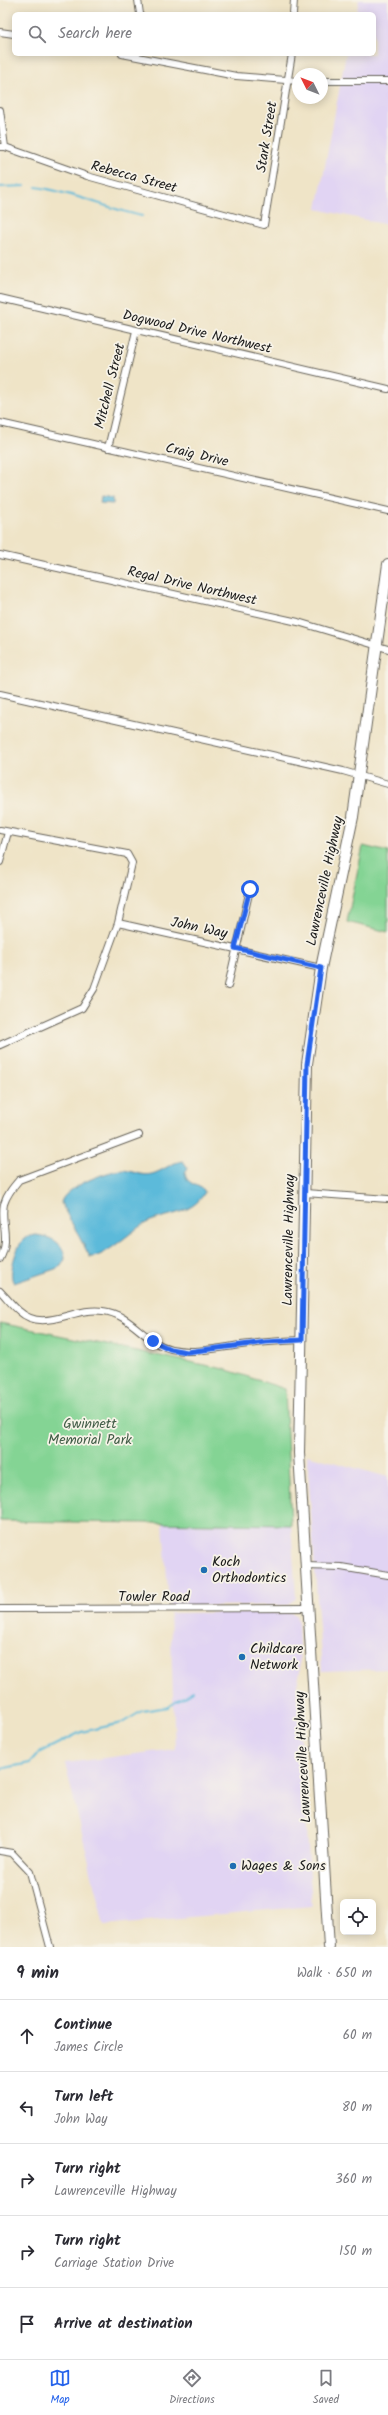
<!DOCTYPE html>
<meta charset="utf-8">
<style>
:root{--surface:#fff;--page:#f7f7f7;--text:#2b2b33;--muted:#7c7c81;--line:#e1e1e2;--accent:#2563eb}
body{margin:0;font-family:Kalam,sans-serif;background:var(--page);color:var(--text)}
.controls{position:absolute;right:12px;bottom:12px;display:grid;overflow:hidden;border-radius:6px;box-shadow:0 2px 10px #0003}
.controls button{width:36px;height:36px;display:grid;place-items:center;padding:0;border:0;border-bottom:1px solid var(--line);background:var(--surface);color:var(--text);font:20px sans-serif}
.compass{position:absolute;left:292px;top:68px;width:36px;height:36px;border-radius:50%;background:var(--surface);box-shadow:0 2px 10px #0003;rotate:312deg}
.stop{position:absolute;width:12px;height:12px;margin:-9px;border:3px solid #2563eb;border-radius:50%;background:#fff}
.stop.end{background:#2563eb;border-color:#fff;box-shadow:0 1px 4px #0008}
.list{margin:0;padding:0;list-style:none}
h2{display:flex;justify-content:space-between;align-items:center;height:52px;margin:0;padding:0 16px;font-size:17px}
h2 small{font-size:13px;font-weight:400;color:var(--muted)}
.list li{display:grid;grid-template-columns:26px 1fr auto;gap:12px;align-items:center;box-sizing:border-box;height:72px;padding:0 16px;border-top:1px solid var(--line)}
.list b{display:block;font-size:15px;white-space:nowrap}
.list p{margin:0;font-size:13px;white-space:nowrap;color:var(--muted)}
.list em{font-size:13px;font-style:normal;color:var(--muted)}
.icon{flex:none;width:22px;height:22px;fill:none;stroke:currentColor;stroke-width:2;stroke-linecap:round;stroke-linejoin:round}
.map{position:relative;flex:none;width:388px;height:1947px;overflow:hidden}
.search{position:absolute;background:var(--surface);box-shadow:0 2px 10px #0003;left:12px;right:12px;top:12px;height:44px;display:flex;align-items:center;gap:10px;box-sizing:border-box;padding:0 14px;border-radius:6px;color:var(--muted);font-size:15px}
.sheet{height:412px;background:var(--surface)}
nav{display:flex;justify-content:space-around;align-items:center;box-sizing:border-box;height:56px;border-top:1px solid var(--line);background:var(--surface);font-size:11px;color:var(--muted)}
nav a{display:grid;justify-items:center;gap:2px}
nav .on{color:var(--accent)}
.map>svg:first-child{display:block}
.built{fill:#e1d4f3}
.green{fill:#84d494;stroke:#507858}
.water{fill:#5cbada;stroke:#3c6b7b}
.lines{fill:none;stroke-linecap:round;stroke-linejoin:round}
.stream{stroke:#5cbada;stroke-width:2}
.minor-casing{stroke:#666258;stroke-width:8}
.primary-casing{stroke:#666258;stroke-width:12}
.minor{stroke:#fff;stroke-width:6}
.primary{stroke:#fff;stroke-width:10}
.route{stroke:#2563eb;stroke-width:5}
.poi-dot{fill:#1f6fb2;stroke:#f7f3e8;stroke-width:1.5}
.labels{text-anchor:middle;dominant-baseline:central;stroke-width:3.5;stroke-linejoin:round;paint-order:stroke}
.street-label{font-size:14px;fill:#1c1c1c;stroke:#f7f3e8}
.park-label{font-size:14px;fill:#405c46;stroke:#f7f3e8}
.poi-label{font-size:14px;fill:#1c1c1c;stroke:#f7f3e8;text-anchor:start}
</style>
<div class="map">
<svg width="388" height="1947" viewBox="0 0 388 1947">
<rect width="100%" height="100%" fill="#f7f3e8"/>
<filter id="ink" filterUnits="userSpaceOnUse"><feTurbulence type="fractalNoise" baseFrequency=".025" numOctaves="2"/><feDisplacementMap in="SourceGraphic" scale="8" xChannelSelector="R" yChannelSelector="G"/><feConvolveMatrix kernelMatrix="1 2 1 2 8 2 1 2 1" color-interpolation-filters="sRGB"/></filter>
<filter id="wash" filterUnits="userSpaceOnUse"><feTurbulence type="fractalNoise" baseFrequency=".012" numOctaves="4" result="noise"/><feDisplacementMap in="SourceGraphic" scale="16" xChannelSelector="R" yChannelSelector="G"/><feGaussianBlur stdDeviation="0.9" result="paint"/><feColorMatrix in="noise" values="0 0 0 0 0 0 0 0 0 0 0 0 0 0 0 0 0 1.4 0 .05"/><feComposite in="paint" operator="in"/></filter>
<g filter="url(#wash)">
<rect width="100%" height="100%" fill="#efe4c7"/>
<!-- built -->
<path class="built" d="M359,0h29v225l-71,-16 29,-155h28v-40h-18z
M307,1455l81,22v192l-66,2z
M163,1524l128,1 5,73 -7,7 -120,1z
M290,1612l6,3 2,8 2,49 -3,13 15,221 -208,19 -39,-162 110,-14 -5,-136z"/>
<!-- green -->
<path class="green" d="M363,846l25,6v80l-41,-10z
M0,1323l224,46 61,20 6,136 -291,-4z"/>
<!-- water -->
<path class="water" d="M101,496l12,2v6l-13,-1z
M183,1161l5,7 -3,4c0,11 10,12 18,17l2,3c-13,24 -40,21 -61,32 -13,7 -41,35 -54,33l-29,-54c2,-15 46,-32 60,-33 11,0 20,7 31,4 11,-3 20,-12 31,-13z
M36,1235c15,2 28,7 29,24l-4,7 -6,3 -41,14c-7,-8 3,-38 10,-44 3,-3 8,-3 12,-4z"/>
<g class="lines">
<!-- stream -->
<path class="stream" d="M0,187l25,-1
M36,187c36,5 70,21 106,29
M0,1769l30,-6 9,-10 42,-21 41,-9 20,-12 26,-4 25,-16"/>
</g>
</g>
<g filter="url(#ink)">
<g class="lines">
<defs>
<path id="minor" d="M138,0l2,14
M293,14l1,-14
M0,32l14,2
M122,54l114,22 62,5
M322,81h66
M0,110l5,37
M0,147h5l82,29 177,49 28,-171
M0,298l388,91
M0,423l388,88
M108,448l28,-117
M0,555l298,67 90,27
M0,694l343,77 45,13
M0,830l127,24 5,9 -14,60 -24,66 -12,19 -82,37
M0,862l8,-30
M118,923l203,45
M228,986l22,-97
M305,1193l83,6
M0,1259c11,-20 0,-37 4,-55 3,-10 9,-17 15,-24l120,-45
M0,1291c6,6 12,14 19,20 25,23 55,-5 84,0 28,3 42,32 68,38 23,5 47,-1 70,-4 20,-3 40,-4 61,-5
M305,1566l36,1 47,8
M0,1609l308,-1
M0,1851l12,2 18,19 20,75"/>
<path id="primary" d="M329,1947l-30,-494 8,-389 14,-96 32,-151 35,-253"/>
</defs>
<!-- minor casing -->
<use href="#minor" class="minor-casing"/>
<!-- primary casing -->
<use href="#primary" class="primary-casing"/>
<!-- minor -->
<use href="#minor" class="minor"/>
<!-- primary -->
<use href="#primary" class="primary"/>
</g>
</g>
<g class="lines" filter="url(#ink)">
<!-- route -->
<path class="route" d="M153,1341l17,8 17,3 79,-10 36,-2 5,-276 14,-96 -86,-20 15,-59"/>
</g>
<!-- markers -->
<g class="poi-dot">
<circle cx="204" cy="1570" r="4"/>
<circle cx="242" cy="1657" r="4"/>
<circle cx="233" cy="1866" r="4"/>
</g>
<g class="labels">
<!-- street labels -->
<g class="street-label">
<text transform="translate(267 137) rotate(-81)">Stark Street</text>
<text transform="translate(134 177) rotate(15)">Rebecca Street</text>
<text transform="translate(197 332) rotate(13)">Dogwood Drive Northwest</text>
<text transform="translate(110 386) rotate(-76)">Mitchell Street</text>
<text transform="translate(197 455) rotate(13)">Craig Drive</text>
<text transform="translate(192 586) rotate(13)">Regal Drive Northwest</text>
<text transform="translate(325 881) rotate(-78)">Lawrenceville Highway</text>
<text transform="translate(199 928) rotate(12)">John Way</text>
<text transform="translate(289 1240) rotate(-89)">Lawrenceville Highway</text>
<text x="154" y="1597">Towler Road</text>
<text transform="translate(303 1757) rotate(-93)">Lawrenceville Highway</text>
</g>
<!-- park labels -->
<g class="park-label">
<text x="90" y="1424">Gwinnett<tspan x="90" dy="16">Memorial Park</tspan></text>
</g>
<!-- poi labels -->
<g class="poi-label">
<text x="212" y="1562">Koch<tspan x="212" dy="16">Orthodontics</tspan></text>
<text x="250" y="1649">Childcare<tspan x="250" dy="16">Network</tspan></text>
<text x="241" y="1866">Wages &amp; Sons</text>
</g>
</g>
</svg>
<div class="controls">
<button><svg class="icon" aria-label="locate" viewBox="0 0 24 24"><circle cx="12" cy="12" r="6"/><path d="M12 2v4M12 18v4M2 12h4M18 12h4"/></svg></button>
</div>
<svg class="compass" viewBox="-18 -18 36 36"><path d="M0-13l5 13h-10z" fill="#e53935"/><path d="M0 13l5-13h-10z" fill="#7c7c81"/></svg>
<div class="stop" style="left:250px;top:889px"></div>
<div class="stop end" style="left:153px;top:1341px"></div>
<div class="search"><svg class="icon" aria-label="search" viewBox="0 0 24 24"><circle cx="10" cy="10" r="6"/><path d="M15 15l6 6"/></svg>Search here</div>
</div>
<section class="sheet">
<h2>9 min<small>Walk · 650 m</small></h2>
<ul class="list">
<li><svg class="icon" aria-label="ahead" viewBox="0 0 24 24"><path d="M12 20V5M6 11l6-6 6 6"/></svg><div><b>Continue</b><p>James Circle</p></div><em>60 m</em></li>
<li><svg class="icon" aria-label="left" viewBox="0 0 24 24"><path d="M17 20v-9H6M10 6l-5 5 5 5"/></svg><div><b>Turn left</b><p>John Way</p></div><em>80 m</em></li>
<li><svg class="icon" aria-label="right" viewBox="0 0 24 24"><path d="M7 20v-9h11M14 6l5 5-5 5"/></svg><div><b>Turn right</b><p>Lawrenceville Highway</p></div><em>360 m</em></li>
<li><svg class="icon" aria-label="right" viewBox="0 0 24 24"><path d="M7 20v-9h11M14 6l5 5-5 5"/></svg><div><b>Turn right</b><p>Carriage Station Drive</p></div><em>150 m</em></li>
<li><svg class="icon" aria-label="arrive" viewBox="0 0 24 24"><path d="M6 21V4h12l-3 4 3 4H6"/></svg><div><b>Arrive at destination</b></div></li>
</ul>
</section>
<nav>
<a class="on"><svg class="icon" aria-label="map" viewBox="0 0 24 24"><path d="M3 6l6-2 6 2 6-2v14l-6 2-6-2-6 2zM9 4v14M15 6v14"/></svg>Map</a>
<a><svg class="icon" aria-label="directions" viewBox="0 0 24 24"><path d="M12 3l9 9-9 9-9-9zM9 14v-3h6M13 9l2 2-2 2"/></svg>Directions</a>
<a><svg class="icon" aria-label="saved" viewBox="0 0 24 24"><path d="M7 4h10v16l-5-4-5 4z"/></svg>Saved</a>
</nav>
